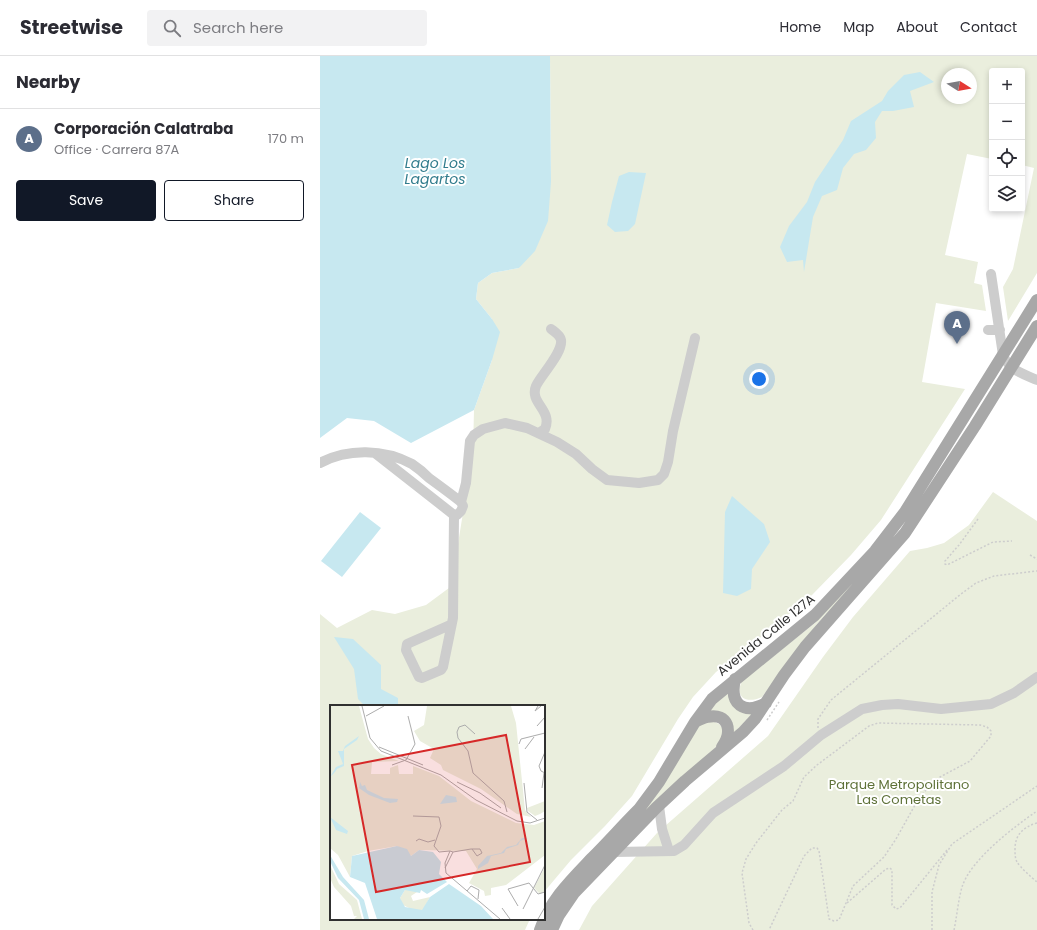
<!DOCTYPE html>
<meta charset="utf-8">
<style>
:root{--surface:#fff;--page:#f2f2f3;--text:#2b2b33;--muted:#7c7c81;--line:#e1e1e2;--accent:#111827}
body{margin:0;font-family:Poppins,sans-serif;background:var(--page);color:var(--text)}
.controls{position:absolute;right:12px;top:12px;display:grid;overflow:hidden;border-radius:4px;box-shadow:0 2px 6px #0003}
.controls button{width:36px;height:36px;display:grid;place-items:center;padding:0;border:0;border-bottom:1px solid var(--line);background:var(--surface);color:var(--text);font:20px sans-serif}
.compass{position:absolute;left:621px;top:12px;width:36px;height:36px;border-radius:50%;background:var(--surface);box-shadow:0 2px 6px #0003;rotate:101deg}
.you{position:absolute;left:439px;top:323px;width:14px;height:14px;margin:-10px;border:3px solid #fff;border-radius:50%;background:#1a73e8;box-shadow:0 0 0 6px #1a73e833}
.badge{display:grid;place-items:center;width:26px;height:26px;border-radius:50%;background:var(--accent);color:#fff;font-size:13px;font-weight:700}
.pin{position:absolute;translate:-50% -33px;filter:drop-shadow(0 1px 2px #0008)}
.pin::after{content:'';position:absolute;top:21px;width:14px;height:12px;background:inherit;clip-path:polygon(0 0,100% 0,50% 100%)}
.list{margin:0;padding:0;list-style:none}
h2{display:flex;justify-content:space-between;align-items:center;height:52px;margin:0;padding:0 16px;font-size:17px}
h2 small{font-size:13px;font-weight:400;color:var(--muted)}
.list li{display:grid;grid-template-columns:26px 1fr auto;gap:12px;align-items:center;box-sizing:border-box;height:60px;padding:0 16px;border-top:1px solid var(--line)}
.list b{display:block;font-size:15px;white-space:nowrap}
.list p{margin:0;font-size:13px;white-space:nowrap;color:var(--muted)}
.list em{font-size:13px;font-style:normal;color:var(--muted)}
.actions{display:flex;gap:8px;padding:12px 16px}
.actions a{flex:1;padding:9px 0;border:1px solid var(--accent);border-radius:4px;text-align:center;font-size:14px;color:var(--accent)}
.actions .main{background:var(--accent);color:#fff}
.icon{flex:none;width:22px;height:22px;fill:none;stroke:currentColor;stroke-width:2;stroke-linecap:round;stroke-linejoin:round}
.map{position:relative;flex:none;width:717px;height:874px;overflow:hidden}
header{display:flex;align-items:center;gap:24px;box-sizing:border-box;height:56px;padding:0 20px;background:var(--surface);border-bottom:1px solid var(--line)}
header strong{font-size:19px}
nav{display:flex;gap:22px;margin-inline-start:auto;font-size:14px}
.search{width:280px;height:36px;background:var(--page);display:flex;align-items:center;gap:10px;box-sizing:border-box;padding:0 14px;border-radius:4px;color:var(--muted);font-size:15px}
main{display:flex}
aside{flex:1;background:var(--surface)}
.map>svg:first-child{display:block}
.green{fill:#eaeedd;fill-rule:evenodd}
.water{fill:#c7e8f0}
.lines{fill:none;stroke-linecap:round;stroke-linejoin:round}
.path{stroke:#cdcdcd;stroke-width:1.5;stroke-dasharray:2 2;stroke-linecap:butt}
.minor{stroke:#cdcdcd;stroke-width:10}
.major{stroke:#a8a8a8;stroke-width:12}
.labels{text-anchor:middle;dominant-baseline:central;stroke-width:4;stroke-linejoin:round;paint-order:stroke}
.street-label{font-size:13px;fill:#303030;stroke:#fff}
.park-label{font-size:13px;fill:#5e7138;stroke:#fff}
.water-label{font-size:14px;font-style:italic;fill:#317c8d;stroke:#fff}
.inset-road{fill:none;stroke:#acacac;stroke-width:1}
.view{fill:#d62828;fill-opacity:0.15;stroke:#d62828;stroke-width:2}
.inset-edge{fill:none;stroke:#303030;stroke-width:2}
</style>
<header>
<strong>Streetwise</strong>
<div class="search"><svg class="icon" aria-label="search" viewBox="0 0 24 24"><circle cx="10" cy="10" r="6"/><path d="M15 15l6 6"/></svg>Search here</div>
<nav><a>Home</a><a>Map</a><a>About</a><a>Contact</a></nav>
</header>
<main>
<aside>
<h2>Nearby<small></small></h2>
<ul class="list">
<li><span class="badge" style="background:#5c6f8a">A</span><div><b>Corporación Calatraba</b><p>Office · Carrera 87A</p></div><em>170 m</em></li>
</ul>
<div class="actions"><a class="main">Save</a><a>Share</a></div>
</aside>
<div class="map">
<svg width="717" height="874" viewBox="0 0 717 874">
<rect width="100%" height="100%" fill="#fff"/>
<!-- green -->
<path class="green" d="M230,0h487v217l-29,48 -5,-34 10,-18 21,-101 -12,-3v-94h-30v88l-25,-5 -22,101 33,7 -4,21 8,2 4,26 -50,-8 -14,79 43,7 -84,131 -30,35 -39,40 -51,42 -45,35 -23,25 -15,22 -46,77 -27,30 -34,34 -27,32v-186h-213v213h199l-5,11h-205v-316l17,14 35,-18 23,4 31,-9 23,-17 8,-38 16,-99 1,-41 18,-50v-41l-16,-20 2,-16 14,-10 27,-5 32,-86zM627,18h24v24h-24z
M673,436l44,29v409h-458l13,-24 65,-73 111,-97 55,-79 30,-40 57,-66 17,-3 17,-5 25,-18z
M581,473l-15,19 -69,76 -55,73c-15,7 -28,1 -20,-16l73,-58z
M409,633l25,23 -22,23 -26,-23z
M390,664c13,5 13,6 13,20l-176,184 152,-198z"/>
<!-- water -->
<path class="water" d="M0,0h230l1,126 -3,39 -13,30 -16,17 -27,5 -14,10 -2,16 16,20 8,13 -8,28 -18,50 -63,33 -37,-22 -27,-3 -27,20z
M600,16l14,10 -24,9 4,16 -21,4h-11l-7,11 1,16 -10,12 -12,4 -11,14 -6,22 -15,6 -9,21 -9,55 -1,-12 -16,2 -7,-15 9,-21 18,-24 8,-20 28,-42 8,-19 31,-20 6,-10 16,-16z
M309,116l17,1 -11,51 -7,7 -13,1 -8,-7 5,-23 7,-26z
M412,440l32,28 6,18 -18,27 -1,20 -14,7 -14,-3 2,-81z
M40,456l21,16 -39,49 -21,-16z
M14,581l19,2 28,26v24l17,9v8h-33l-7,-7 -4,-30z"/>
<g class="lines">
<!-- path -->
<path class="path" d="M658,463l-19,26 -14,16v3l2,1 46,-23 19,-1
M710,499l7,4
M447,664l12,-18
M498,672v-9l13,-19 130,-106 15,-11 18,-7 43,-5
M717,767c-14,4 -22,12 -22,26 0,5 0,9 2,13 3,5 15,16 20,20
M527,847l39,-34 4,-1 2,2v35l4,4 4,-1 47,-58
M433,874l-4,-7 -7,-50 4,-14 10,-16 26,-33 11,-9 11,-24 13,-12 52,-39 9,-3 102,2 7,2 4,4v5l-21,25 -30,16 -14,13 -7,8 -23,41 -12,18 -31,29 -14,34 -5,1 -5,-2 -10,-68 -2,-3h-5l-8,8 -35,74
M612,874v-38l7,-27 13,-21 85,-58
M634,874c3,-14 4,-29 8,-43 9,-28 52,-60 75,-76"/>
<!-- minor -->
<path class="minor" d="M671,218l12,81c6,15 20,19 34,25
M668,274h12
M219,377l6,-4c8,-19 -16,-26 -9,-43 5,-11 27,-33 25,-46 -1,-5 -6,-8 -10,-11
M55,397l79,62
M0,407c28,-15 64,-14 92,1 6,4 12,9 17,14 11,8 22,16 32,24l2,4 -2,5 -4,4h-3
M141,446l5,-19 4,-42 4,-6 9,-6 22,-6 22,5 30,14 19,12 16,15 15,11 32,3 19,-3 6,-6 4,-12 5,-31 22,-93
M130,569l-43,19 -1,6 13,27 3,1 19,-8 2,-3 10,-49 1,-103
M339,750l3,23 7,22
M294,796l60,-1 10,-6 29,-32 71,-47 37,-31 41,-26 20,-4 16,-1 43,5 50,-5 23,-11 23,-16"/>
<!-- major -->
<path class="major" d="M415,623c-6,26 9,36 31,24
M375,666c4,-2 8,-4 12,-5 22,-5 26,15 15,30
M220,874c10,-30 31,-50 52,-72 16,-16 31,-33 47,-49l20,-27 36,-60 17,-23 103,-84 60,-64 30,-39 132,-212
M232,874l7,-15 15,-22 82,-85 29,-27 58,-49 12,-13 29,-44 21,-28 100,-114 70,-107 62,-100"/>
</g>
<g class="labels">
<!-- street labels -->
<g class="street-label">
<text transform="translate(446 579) rotate(-39)">Avenida Calle 127A</text>
</g>
<!-- park labels -->
<g class="park-label">
<text x="579" y="728">Parque Metropolitano<tspan x="579" dy="15">Las Cometas</tspan></text>
</g>
<!-- water labels -->
<g class="water-label">
<text x="115" y="107">Lago Los<tspan x="115" dy="16">Lagartos</tspan></text>
</g>
</g>
<!-- overview -->
<g transform="translate(10 649)">
<rect width="215" height="215" fill="#fff"/>
<path d="M0,1h29l9,33 6,9 7,6 18,7 -27,1 -1,12h19v-6l8,-3 1,9h14v-8l26,10 32,25 45,22 18,2 11,-4v34l-39,30 -15,3v7l-6,1 -1,-5 -15,-8 8,-14 -11,-18 -47,-1 -8,6 -14,-10 -29,5 -16,5 -2,21 -12,-22 -8,-7zM97,1h84l5,17 9,87 6,7 -14,-3 -36,-25 -38,-19 -2,-5 -11,-7 4,-9 -14,-8 -6,-10 10,-6zM215,96v10l-5,3 -5,2 -7,-5 -1,-3zM0,160l9,19 18,16 5,19h-8l3,-3h-3l-3,-10 -17,-19 -4,-9zM215,162v24l-5,3 -6,-6zM79,184l8,3 -6,4 2,5 17,-4 -7,13h-10l-12,-6 -1,-6 5,-8z" fill="#eaeedd"/>
<path d="M29,31l-2,4 -13,9v17l-7,3 -2,3 -5,5 6,-10 7,-3 -5,-13h5l2,-5zM30,77l2,4 3,-1 2,5 17,8 14,1 -1,3 -7,1 -21,-8 -10,-7zM116,90l10,2 1,5 -17,2zM0,112l18,14 -1,3 -11,-4zM192,133h6l-8,3 -2,4 -12,4 -2,4 -13,3 -3,7 -10,6v-3l9,-10 14,-3 6,-6 9,-2zM67,141l10,3 4,7 8,-6 14,2 8,10 -2,12 8,8 -20,12 -6,-4 -1,3 -15,-3 -5,8 5,9 17,3 8,-13 19,-13 32,22 12,13h-116l-12,-36 -15,-6 2,-21zM0,150l13,22 21,23 5,19h-5l-5,-19 -21,-22 -8,-17z" fill="#c7e8f0"/>
<path class="inset-road" d="M32,1l8,32 11,13 60,24 35,25 41,21 13,2 15,-5M208,1l-3,5 6,-5M36,11l18,-10M207,21l8,-9M145,29l-10,-9 -6,2 -2,5 1,6 10,13 5,22 31,28 3,11M189,39l2,-5 24,-6M49,42l44,18M195,44l9,-12M215,47l-6,14 2,5 4,2M62,60l14,-5 9,-16 -7,-28M127,77l23,11 21,15M194,78l3,29 10,8M212,83l2,-15M83,111l26,1 2,9 -7,20 5,6 11,-1M86,136l3,-2 9,3 7,-2M142,144l5,7 5,-3 -2,-4h-9l-18,3 -3,-1 -5,12 1,10 54,46M115,163l8,-16M137,186l4,-5 8,4 -1,9M188,201l-10,-17 21,-6 9,11 7,-2M172,203l8,11M193,204l22,-44M208,214l7,-12"/>
<path class="view" d="M176,30l24,127 -154,30 -24,-127z"/>
<rect width="215" height="215" class="inset-edge"/>
</g>
</svg>
<div class="controls">
<button>+</button>
<button>−</button>
<button><svg class="icon" aria-label="locate" viewBox="0 0 24 24"><circle cx="12" cy="12" r="6"/><path d="M12 2v4M12 18v4M2 12h4M18 12h4"/></svg></button>
<button><svg class="icon" aria-label="layers" viewBox="0 0 24 24"><path d="M12 4l9 5-9 5-9-5zM3 14l9 5 9-5"/></svg></button>
</div>
<svg class="compass" viewBox="-18 -18 36 36"><path d="M0-13l5 13h-10z" fill="#e53935"/><path d="M0 13l5-13h-10z" fill="#7c7c81"/></svg>
<div class="you"></div>
<div class="pin badge" style="left:637px;top:288px;background:#5c6f8a">A</div>
</div>
</main>
